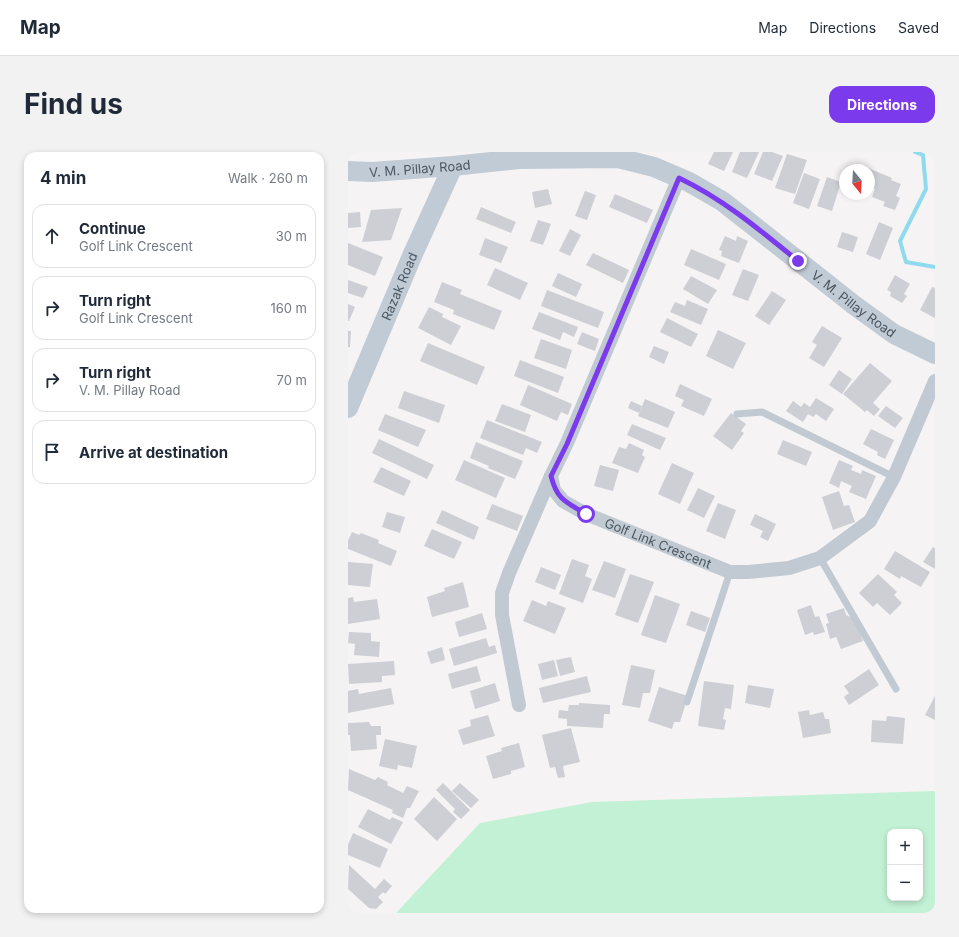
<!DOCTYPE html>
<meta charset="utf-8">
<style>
:root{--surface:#fff;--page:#f2f2f3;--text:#1f2937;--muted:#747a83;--line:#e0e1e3;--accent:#7c3aed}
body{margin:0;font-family:Inter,sans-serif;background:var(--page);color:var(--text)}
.controls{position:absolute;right:12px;bottom:12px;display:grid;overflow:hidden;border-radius:8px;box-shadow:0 2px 6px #0003}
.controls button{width:36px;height:36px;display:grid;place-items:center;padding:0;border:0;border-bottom:1px solid var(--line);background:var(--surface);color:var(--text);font:20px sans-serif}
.compass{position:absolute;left:491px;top:12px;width:36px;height:36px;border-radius:50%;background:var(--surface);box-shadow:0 2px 6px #0003;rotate:162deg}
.stop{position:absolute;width:12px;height:12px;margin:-9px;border:3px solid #7c3aed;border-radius:50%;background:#fff}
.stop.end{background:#7c3aed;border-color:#fff;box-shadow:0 1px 4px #0008}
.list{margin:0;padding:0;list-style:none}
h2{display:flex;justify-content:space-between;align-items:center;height:52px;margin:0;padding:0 16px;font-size:17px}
h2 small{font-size:13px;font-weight:400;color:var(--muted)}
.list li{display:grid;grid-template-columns:26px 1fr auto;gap:12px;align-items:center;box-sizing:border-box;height:64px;margin:0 8px 8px;padding:0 8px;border:1px solid var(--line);border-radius:12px}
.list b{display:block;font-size:15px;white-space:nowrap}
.list p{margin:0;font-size:13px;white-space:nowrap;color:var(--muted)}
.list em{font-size:13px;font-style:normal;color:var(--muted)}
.icon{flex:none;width:22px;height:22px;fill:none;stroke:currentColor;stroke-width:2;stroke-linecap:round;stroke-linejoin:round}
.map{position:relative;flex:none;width:587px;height:761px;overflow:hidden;border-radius:12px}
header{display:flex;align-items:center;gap:24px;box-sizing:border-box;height:56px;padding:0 20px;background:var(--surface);border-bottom:1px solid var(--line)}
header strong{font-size:19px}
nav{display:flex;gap:22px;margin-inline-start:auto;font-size:14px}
.intro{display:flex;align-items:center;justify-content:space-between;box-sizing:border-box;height:96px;padding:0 24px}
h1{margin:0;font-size:28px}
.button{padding:10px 18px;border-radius:12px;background:var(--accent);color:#fff;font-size:14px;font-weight:700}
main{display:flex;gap:24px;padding:0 24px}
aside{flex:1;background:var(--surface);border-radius:12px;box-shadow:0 2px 6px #0003}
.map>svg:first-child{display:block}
.green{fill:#c3f1d5;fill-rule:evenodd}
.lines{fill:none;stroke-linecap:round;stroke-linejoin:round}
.stream{stroke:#90daee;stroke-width:4}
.building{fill:#cdcfd5}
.service{stroke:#c1cad2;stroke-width:7}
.minor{stroke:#c1cad2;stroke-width:14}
.secondary{stroke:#c1cbd6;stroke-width:20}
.route{stroke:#7c3aed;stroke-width:5}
.labels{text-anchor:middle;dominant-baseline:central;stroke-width:3;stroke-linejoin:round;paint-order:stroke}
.street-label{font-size:13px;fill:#4a5661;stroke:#fff}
</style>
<header>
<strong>Map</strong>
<nav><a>Map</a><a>Directions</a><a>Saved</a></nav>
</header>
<div class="intro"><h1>Find us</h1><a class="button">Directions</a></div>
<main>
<aside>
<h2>4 min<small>Walk · 260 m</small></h2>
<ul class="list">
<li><svg class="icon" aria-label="ahead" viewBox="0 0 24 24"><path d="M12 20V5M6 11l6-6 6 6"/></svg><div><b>Continue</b><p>Golf Link Crescent</p></div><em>30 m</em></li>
<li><svg class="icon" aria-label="right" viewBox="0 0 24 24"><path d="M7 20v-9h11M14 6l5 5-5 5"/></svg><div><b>Turn right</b><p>Golf Link Crescent</p></div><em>160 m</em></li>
<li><svg class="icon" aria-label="right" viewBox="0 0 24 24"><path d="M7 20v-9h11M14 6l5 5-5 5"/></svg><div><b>Turn right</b><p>V. M. Pillay Road</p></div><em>70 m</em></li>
<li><svg class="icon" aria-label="arrive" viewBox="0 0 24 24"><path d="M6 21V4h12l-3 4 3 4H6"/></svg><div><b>Arrive at destination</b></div></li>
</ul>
</aside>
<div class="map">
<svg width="587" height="761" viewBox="0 0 587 761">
<rect width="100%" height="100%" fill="#f5f3f3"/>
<!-- green -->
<path class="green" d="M587,639v122h-539l84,-90 112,-21zM542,680h30v66h-30z"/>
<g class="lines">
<!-- stream -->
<path class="stream" d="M567,0l8,3 3,34 -26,52 6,21 29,5"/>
</g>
<!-- building -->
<path class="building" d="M366,0h19l-9,19 -16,-7z
M392,0h19l-12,26 -15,-6z
M415,0h9l11,4 -11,25 -18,-7z
M439,2l20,6 -12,34 -20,-6z
M520,16l24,10 -1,2 10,4 -5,12 4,2 -5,12 -12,-4 2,-4 -13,-5 3,-8 -6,-2v-17h-2z
M456,21l16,6 -11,30 -16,-6z
M479,25l14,5 -9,29 -15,-5z
M200,37l4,15 -17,4 -3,-16z
M237,39l11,4 -9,25 -12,-4z
M267,42l38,16 -6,13 -38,-16z
M133,55l35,15 -5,11 -35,-14z
M54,56l-11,32 -29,2 9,-32z
M12,60l1,15 -13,1v-15z
M190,68l13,4 -8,21 -13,-4z
M531,70l14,6 -13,32 -14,-6z
M222,77l11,6 -11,21 -11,-5z
M494,80l16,5 -5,15 -16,-5z
M377,84l11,5 1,-5 11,5 -9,22 -18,-7 1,-5 -3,-1z
M137,86l23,9 -7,16 -22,-8z
M0,91l35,14 -8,19 -27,-11z
M343,97l35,15 -7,16 -35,-15z
M245,101l36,17 -6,13 -37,-18z
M147,116l33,15 -8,17 -33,-15z
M395,117l16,6 -11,26 -16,-6z
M210,121l24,11 -6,13 -24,-11z
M547,123l15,9 -6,10 3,2 -5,7 -12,-7 1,-4 -4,-2z
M343,124l26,14 -9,14 -25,-15z
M0,128l20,7 -5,11 -15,-5z
M94,130l20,8 -2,4 42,17 -8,19 -41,-16 1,-4 -20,-8z
M584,135l3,1v30l-15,-8z
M199,138l57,22 -6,16 -57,-22z
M424,139l14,9 -17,25 -14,-9z
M339,148l21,9 -7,16 -31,-13 5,-10 10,4z
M0,152l7,3 -6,14h-1z
M81,155l14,7 -1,3 19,9 -10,19 -33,-17z
M191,160l39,15 -4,10 -11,-5 -3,8 -28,-11z
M319,166l31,16 -7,13 -31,-15z
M474,174l20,12 -18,29 -15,-9 8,-13 -5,-3z
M370,178l28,13 -13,26 -27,-13z
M0,179h3l-1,16h-2z
M234,180l17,7 -4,12 -18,-7z
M193,187l31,11 -6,19 -32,-11z
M80,191l57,24 -8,18 -57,-24z
M306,194l15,6 -5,12 -15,-7z
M172,208l44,17 -6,16 -44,-17z
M522,211l22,18 -19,22 7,6 -6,7 -7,-6 -2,2 -22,-18z
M491,218l13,9 -10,15 -13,-9z
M332,232l32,15 -8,17 -23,-10 3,-6 -9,-4z
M180,233l44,19 -4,11 -7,-3 -4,9 -37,-16z
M56,239l41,14 -6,18 -41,-15z
M468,246l18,11 -8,12 -10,-7 -3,3 -5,-3 -5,8 -17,-11 7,-10 8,6 3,-4 6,4z
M297,247l30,13 -7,16 -30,-12z
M283,249l11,5 -3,7 -11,-5z
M154,252l29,11 -6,17 -30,-11z
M538,254l17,12 -8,10 -17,-12z
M383,261l15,11 -5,7 3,2 -12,17 -19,-14z
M37,262l41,16 -8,17 -40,-17z
M139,268l55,22 -5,11 -11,-5 -3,7 -43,-17z
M284,272l34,14 -6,12 -33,-15z
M523,277l23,11 -9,19 -8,-4 1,-3 -15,-8z
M31,287l55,26 -7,14 -55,-26z
M435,288l29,12 -6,14 -29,-12z
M128,290l47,19 -8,18 -27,-11 1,-2 -19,-8z
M281,291l15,7 -2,5 3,2 -7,16 -26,-10 7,-16 7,2z
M116,308l41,18 -9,20 -41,-18z
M491,308l14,6 -2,4 10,4 1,-4 14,6 -10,23 -17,-7 3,-6 -11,-5 -2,7 -10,-5z
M324,311l22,10 -14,31 -22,-10z
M252,313l19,5 -6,21 -19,-5z
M33,315l30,14 -7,15 -31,-14z
M350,336l17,8 -11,22 -17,-8z
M491,339l5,15 5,-1 6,17 -22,8 -11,-33z
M370,351l18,7 -11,29 -19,-8z
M144,352l31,12 -6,15 -31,-12z
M94,358l37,17 -5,13 -38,-17z
M39,360l18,5 -5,16 -18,-6z
M407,362l21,10 -8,17 -8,-4 3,-6 -13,-6z
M84,377l30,13 -8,17 -30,-13z
M4,380l7,3 2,-2 18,7 -1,3 19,8 -6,15 -43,-17v-8z
M585,395l2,1v21l-12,-7z
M547,399l35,21 -9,15 -20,-11 -1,3 -16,-10z
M224,407l17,6 -4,11 7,3 -9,24 -24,-9z
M256,409l22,8 -11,29 -23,-8z
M0,410l25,2 -3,23 -22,-2z
M193,415l20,8 -6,15 -20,-8z
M282,422l24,8 -16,41 -23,-8z
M530,422l19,18 -3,3 8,8 -12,12 -13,-12 -4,4 -14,-14z
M115,430l6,25 -37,10 -5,-20 18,-6 -1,-3z
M307,443l25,9 -14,39 -25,-8z
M5,445l1,5 23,-3 3,20 -32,5v-26z
M184,448l14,6 2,-5 18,7 -11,26 -32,-13z
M463,453l4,12 4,-1 6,16 -11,3 -1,-3 -8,3 -8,-25z
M496,456l2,7 9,4 8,22 -22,8 -5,-12 -6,2 -4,-15 3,-1 -3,-9z
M343,459l19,7 -5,14 -19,-7z
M134,461l5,16 -28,8 -4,-15z
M1,480l22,1v8l9,1 -1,15 -25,-2 1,-11 -7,-1z
M138,486l3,9 6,-2 2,8 -43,13 -5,-17z
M94,495l3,13 -14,4 -4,-12z
M223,505l4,15 -15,4 -4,-16z
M206,508l4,16 -16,4 -4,-16z
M46,509l1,14 -13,1v6l-33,2 -1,-20z
M283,513l24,5 -5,23h-7l-3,15 -18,-3z
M129,514l4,15 -29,8 -4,-15z
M521,517l10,16 -30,20 -5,-8 5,-4 -5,-7z
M239,524l4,16 -48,11 -4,-15z
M356,529l30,4 -3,24 -6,-1 -2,11 3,1 -2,10 -26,-4z
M147,531l5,18 -25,8 -5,-18z
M400,533l26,4 -4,19 -25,-5z
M311,535l29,9 -8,26h-6l-2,7 -24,-8z
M43,536l3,16 -46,9v-22l10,-2 1,5z
M587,544v24l-10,-5z
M231,551l31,2v9h-6l-1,14 -36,-2v-7l-9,-1 1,-8 9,1 1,-6h10z
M461,558l1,5 13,-3 2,7h4l2,14 -28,5 -5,-26z
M140,563l7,21 -32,9 -5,-15 13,-4 -1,-6z
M539,564l18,2 -2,26 -32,-2 1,-22 14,1z
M21,570l2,4h10v9h-5l1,14 -26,2 -1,-16h-2v-12z
M223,576l9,34 -17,4 2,11 -7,1 -3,-11 -5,1 -8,-33z
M37,587l32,7 -5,22 -14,-3 -1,5 -18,-4z
M171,591l6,24 -14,4v3l-18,5 -7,-23 16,-5 -1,-3z
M1,617l26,11 3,-3 10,5 -1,3 16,8 4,-7 12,5 -9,17h-3l-4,10 -11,-5 1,-3 -45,-20z
M95,631l27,27 -9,9 -8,-7 2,-3 -19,-19z
M112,631l19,17 -8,8 -19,-17z
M86,645l23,22 -20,22 -23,-22z
M20,657l22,11 2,-3 11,5 -12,22 -33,-17z
M5,681l35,16 -8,19 -32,-13v-10z
M1,713l26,24 9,-10 8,7 -7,8 -2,-2 -5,5 5,5 -7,7 -7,-1 -21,-19z"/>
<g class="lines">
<!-- service -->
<path class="service" d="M389,262l25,-2 132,65
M472,406l76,131
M339,550l43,-130"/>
<!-- minor -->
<g class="minor">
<path id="s1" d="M331,26l-112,265 -16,33 3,14 9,11 23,13 144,58h18l41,-4 31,-10 50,-37 24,-44 41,-96"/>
<path d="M171,553l-17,-90v-22l7,-20 42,-97"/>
</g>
<!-- secondary -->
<g class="secondary">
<path id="s2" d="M0,19l24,1 81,-6 66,-7 99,-1 36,9 35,15 33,19 23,18 109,86 40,29 41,20"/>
<path id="s3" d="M0,256l64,-152 41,-90"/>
</g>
</g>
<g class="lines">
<!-- route -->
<path class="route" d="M238,362c-20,-12 -29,-14 -35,-38l16,-32 112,-266c44,21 81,52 119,83"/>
</g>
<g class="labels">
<!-- street labels -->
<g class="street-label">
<text stroke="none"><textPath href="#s2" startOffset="72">V. M. Pillay Road</textPath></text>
<text stroke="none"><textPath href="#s3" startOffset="132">Razak Road</textPath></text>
<text stroke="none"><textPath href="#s2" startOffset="551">V. M. Pillay Road</textPath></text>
<text stroke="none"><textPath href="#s1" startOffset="457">Golf Link Crescent</textPath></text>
</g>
</g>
</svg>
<div class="controls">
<button>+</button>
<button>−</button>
</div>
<svg class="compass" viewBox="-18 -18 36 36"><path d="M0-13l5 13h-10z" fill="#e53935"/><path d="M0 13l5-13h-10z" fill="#747a83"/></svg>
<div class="stop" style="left:238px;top:362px"></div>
<div class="stop end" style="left:450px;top:109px"></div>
</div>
</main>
